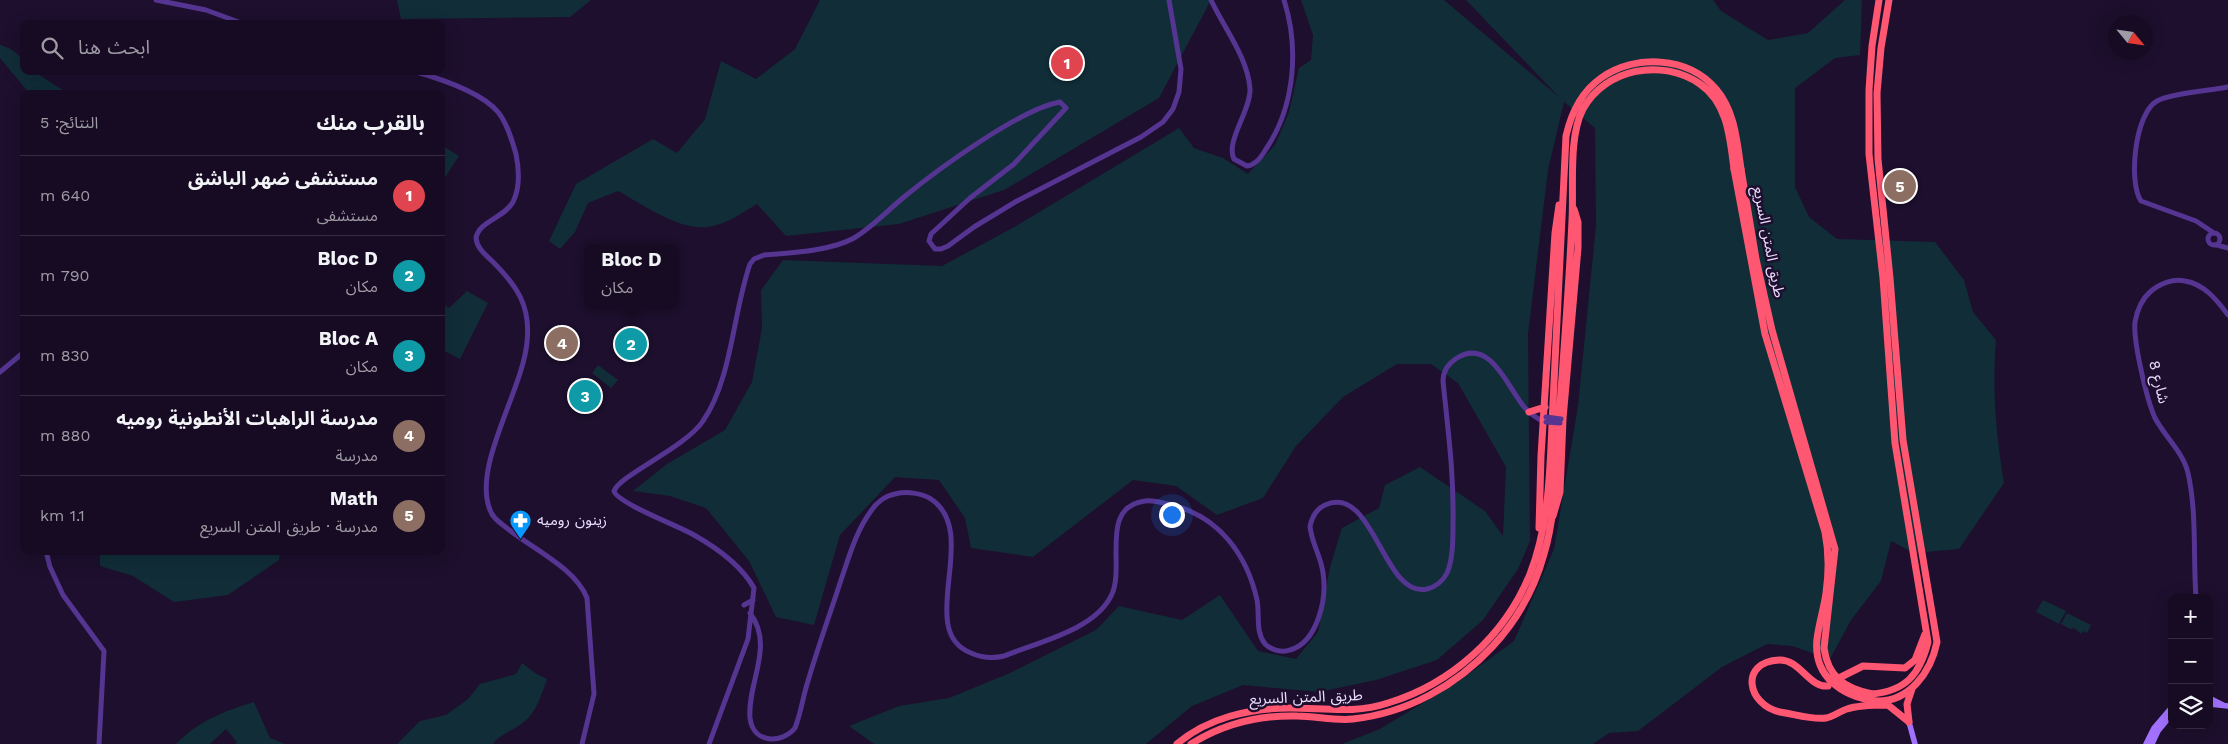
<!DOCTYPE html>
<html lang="ar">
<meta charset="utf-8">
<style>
:root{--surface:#160b22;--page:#23192f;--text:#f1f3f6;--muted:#9e9ba5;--line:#352b40;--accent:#0799ff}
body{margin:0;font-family:"Work Sans","Noto Sans Arabic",sans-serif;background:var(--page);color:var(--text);direction:rtl}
.controls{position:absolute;right:15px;bottom:15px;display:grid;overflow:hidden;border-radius:10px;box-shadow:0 5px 20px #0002}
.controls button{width:45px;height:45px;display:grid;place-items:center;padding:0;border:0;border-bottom:1px solid var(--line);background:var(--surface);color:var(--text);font:25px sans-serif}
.compass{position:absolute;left:2108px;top:15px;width:45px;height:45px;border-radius:50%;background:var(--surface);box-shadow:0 5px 20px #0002;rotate:119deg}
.you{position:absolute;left:1171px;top:514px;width:18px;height:18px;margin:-12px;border:4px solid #fff;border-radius:50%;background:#1a73e8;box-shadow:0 0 0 8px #1a73e833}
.badge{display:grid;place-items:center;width:32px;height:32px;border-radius:50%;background:var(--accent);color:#fff;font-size:16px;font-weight:700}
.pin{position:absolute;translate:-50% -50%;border:2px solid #fff;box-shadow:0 1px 5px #0006}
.popup{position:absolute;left:584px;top:244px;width:95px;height:65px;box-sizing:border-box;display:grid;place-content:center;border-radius:10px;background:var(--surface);filter:drop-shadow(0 1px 4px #0005);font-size:16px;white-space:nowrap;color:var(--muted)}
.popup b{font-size:19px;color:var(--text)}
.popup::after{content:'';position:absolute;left:50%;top:100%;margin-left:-10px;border:10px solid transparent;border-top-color:var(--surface)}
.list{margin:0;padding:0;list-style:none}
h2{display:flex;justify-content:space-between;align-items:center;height:65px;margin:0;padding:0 20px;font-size:21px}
h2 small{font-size:16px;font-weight:400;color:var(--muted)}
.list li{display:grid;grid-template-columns:32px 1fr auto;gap:15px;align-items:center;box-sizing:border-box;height:80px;padding:0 20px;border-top:1px solid var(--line)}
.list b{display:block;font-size:19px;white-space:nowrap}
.list p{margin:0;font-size:16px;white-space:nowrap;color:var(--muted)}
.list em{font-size:16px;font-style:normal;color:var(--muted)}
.icon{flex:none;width:28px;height:28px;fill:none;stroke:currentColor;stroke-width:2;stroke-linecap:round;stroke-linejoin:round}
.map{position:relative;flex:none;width:2228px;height:744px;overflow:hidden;direction:ltr}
.search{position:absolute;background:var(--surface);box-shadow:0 5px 20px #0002;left:20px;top:20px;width:425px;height:55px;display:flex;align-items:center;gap:12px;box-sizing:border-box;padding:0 18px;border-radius:10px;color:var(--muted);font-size:19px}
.panel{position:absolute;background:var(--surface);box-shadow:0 5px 20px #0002;left:20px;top:90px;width:425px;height:465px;border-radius:10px;direction:rtl}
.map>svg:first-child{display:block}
.green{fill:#112d38}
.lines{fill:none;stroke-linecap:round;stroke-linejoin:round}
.tertiary{stroke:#553591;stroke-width:5}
.secondary{stroke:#a272ff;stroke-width:5.5}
.motorway{stroke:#ff5672;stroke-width:7}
.tertiary-bridge{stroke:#553591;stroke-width:5}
.motorway-bridge{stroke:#ff5672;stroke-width:7}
.labels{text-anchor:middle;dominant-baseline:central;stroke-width:5;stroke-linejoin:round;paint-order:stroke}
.street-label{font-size:15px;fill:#eadbff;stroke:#1d0f2d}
.poi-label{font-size:15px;fill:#eadbff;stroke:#1d0f2d;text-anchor:start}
</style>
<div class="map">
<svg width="2228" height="744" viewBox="0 0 2228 744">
<rect width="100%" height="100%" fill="#1d0f2d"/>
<!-- green -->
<path class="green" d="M397,0h194l-21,17 -169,2z
M820,0h391l-52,98 -155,92 -105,34 -113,12 -29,-32c-15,9 -32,21 -49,23 -31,3 -64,-22 -90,-36l-30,12 -13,29 -15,17 -11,-8 27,-57 77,-45 24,14 28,-34 16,-58 35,18 39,-30z
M1301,0h143l115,97 -93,-97h247l8,11 47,29 40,-7 37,-33h17l-2,55 -25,3 -40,30v99l14,30 28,22 98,3 29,38 9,32 23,28c-4,51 0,93 8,143l-45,66 -45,4 -23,-12 -10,40 -30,39 -21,39 -38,-13 -25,-2 -45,23 -84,64 -29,2 -16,11h-251l38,-15 76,-46 58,-42 40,-92 24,-143 18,-181 -1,-97 -31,-26 -16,68 -20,164 2,207 -12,28 -35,51 -46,40 -61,20 -57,12 -76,-7 -51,21 -46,38h-272l-25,-18 50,-20 50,-8 61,-25 86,-43 23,-24 63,14 38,-25 38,56 38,8 22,-27 12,-65 12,-39 37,-20 6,-23 35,-18 65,44 18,25 3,-69 -48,-84 -27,-19h-34l-54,33 -47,49 -33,52 -46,17 -41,-29 -43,-6 -100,77 -62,-9 -6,-30 -26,-38 -44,-3 -55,58 -26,90 -38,-8 -27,-56 -43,-53 -36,-12 -37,-5 34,-27 58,-34 27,-48 10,-54 -1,-38 22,-30 159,6 74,-40 163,-98 15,20 29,10 25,16 27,-29 14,-33 10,-44 12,-8 2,-25z
M0,45c14,4 24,11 24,26h9l36,23h-39l-30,-36z
M441,145l18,11 -13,20 -5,3z
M467,291l21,12 -28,56 -19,-10v-47l8,6z
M598,365l20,15 -7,8 -19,-15z
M100,551h180l-1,9 -51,35 -54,7 -41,-26 -33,-10z
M2043,600l23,11 -7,13 -23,-12z
M2067,613l24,12 -4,8 -4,-2 -2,3 -7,-6 -4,1 -9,-5z
M522,663l13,10 12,6c-5,14 -10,32 -22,42 -10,9 -24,12 -32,23h-96l23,-23 26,-6 22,-16 12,-15 36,-10z
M254,702l16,36 15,6h-50l2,-2 -11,-13 -16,15h-34c22,-23 48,-33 78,-42z"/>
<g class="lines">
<!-- tertiary -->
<path class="tertiary" d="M156,0l50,10 38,14
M1211,0c13,28 37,58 39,89 1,21 -25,53 -16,70l13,7c11,-2 15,-11 21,-20 27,-42 31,-99 16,-146
M413,71c25,7 68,21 85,41 9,11 14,28 18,42 3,15 4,34 -3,48 -9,16 -34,19 -37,36 1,11 10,17 17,24 24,24 38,44 34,80 -4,48 -55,124 -37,168 3,9 11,13 18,19 25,20 67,39 79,69l7,96 -12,50
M2208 239a6 6 0 1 1 12 0a6 6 0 1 1-12 0Z
M2214,233l-18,-12 -55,-20c-13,-19 -6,-88 16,-100 15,-8 52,-10 71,-14
M2217,245l11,3
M0,372l24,-20
M46,551l4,16 13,28 41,56 -5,93
M2196,598c-3,-41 1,-85 -8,-125 -5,-21 -23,-36 -33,-55 -8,-18 -22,-76 -20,-96 2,-11 7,-23 15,-30 9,-8 23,-14 35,-11 19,3 32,19 43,34
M744,605l9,-5
M750,613c25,33 -3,70 0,105 3,26 32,26 45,10 6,-15 8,-32 13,-47 10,-34 22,-67 33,-101 8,-23 15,-49 30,-69 5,-8 14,-15 24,-17 12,-3 26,-1 36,5 51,34 -17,132 40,154 11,5 21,6 33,3 34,-14 92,-26 108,-62 13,-29 -13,-87 33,-93 9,-1 18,2 26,4 48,11 76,50 86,95 3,15 -2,31 8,44 6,6 17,9 25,6 28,-8 37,-52 33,-77 -2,-17 -12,-31 -13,-47 2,-9 6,-17 15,-21 49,-22 58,94 102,84 8,-2 16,-8 20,-16 6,-14 6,-33 6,-49 1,-51 -5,-93 -10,-143 0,-10 6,-18 14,-23 34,-21 51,31 68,50 5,6 12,10 19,14
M709,744l39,-105 6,-51c-13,-23 -37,-40 -60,-53 -15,-9 -77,-32 -80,-44 6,-16 72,-44 89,-70 29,-42 30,-109 47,-157l4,-5 10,-4c26,-2 67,-4 90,-17 18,-11 33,-27 50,-41 33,-27 116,-88 156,-95l6,6 -52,56 -44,34 -39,36 -2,7 6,8h6l7,-3 26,-19 43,-26 124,-64 22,-15 10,-13 6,-17 2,-23 -12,-69"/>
<!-- secondary -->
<path class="secondary" d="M2209,698l14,7
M2209,704l19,2
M1909,722l6,22
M2146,744l8,-16 18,-21
M2152,744l6,-13 14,-17"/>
<!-- motorway -->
<path class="motorway" d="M1529,412l16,-5
M1553,516l7,-24 3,-73 15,-171v-26l-4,-13
M1539,528l2,-72 14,-223 4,-28
M1841,677l22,-11 42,2 10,-8 10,-26
M1828,686c-19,2 -28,-27 -49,-26 -40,2 -32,45 1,52 14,2 32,8 46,6 7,-1 14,-7 21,-9 11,-4 29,-4 41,-4l21,17
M1872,694c34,-3 48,-20 56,-52l-33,-199 -12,-165 -14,-124v-64l3,-44 7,-46
M1875,701c34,2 56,-29 62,-59l-34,-202 -13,-162 -12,-119 -1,-66 4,-45 8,-48
M1909,722l-2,-18 5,-15
M1177,744c30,-26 73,-36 113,-36 34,0 65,6 98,-5 63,-19 117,-67 142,-129 21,-53 20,-115 23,-171 5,-89 9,-178 13,-267 5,-22 15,-44 35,-58 34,-24 87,-22 115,11 19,22 21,53 25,80
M1191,744c32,-20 68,-29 106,-28 19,0 37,5 56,3 54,-6 103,-33 140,-73 24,-26 42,-59 51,-92 12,-39 11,-82 14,-122 5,-71 11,-142 14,-212 2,-31 -4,-83 11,-111 23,-41 79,-51 117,-25 28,19 30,55 34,85"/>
<!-- tertiary-bridge -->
<path class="tertiary-bridge" d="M1546,417l15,2
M1546,422l14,1"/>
<!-- motorway-bridge -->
<path class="motorway-bridge" d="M1734,169l31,165 60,198c4,20 4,40 1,61 -2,15 -7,30 -9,46 -4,37 24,57 58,62
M1741,169l15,90 16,71 63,219 -11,99c4,29 20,40 48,46"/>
</g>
<!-- icons -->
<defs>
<symbol id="pharmacy-pin" viewBox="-11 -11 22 30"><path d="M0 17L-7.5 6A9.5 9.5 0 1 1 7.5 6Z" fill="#0799ff" stroke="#1d0f2d"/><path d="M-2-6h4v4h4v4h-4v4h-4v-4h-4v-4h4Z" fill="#fff"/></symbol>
</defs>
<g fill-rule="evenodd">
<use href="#pharmacy-pin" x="508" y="508" width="25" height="34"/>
</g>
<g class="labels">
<!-- street labels -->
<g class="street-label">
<text transform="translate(1769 242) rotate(79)">طريق المتن السريع</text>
<text transform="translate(2159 382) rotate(76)">شارع 8</text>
<text transform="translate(1306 697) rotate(-2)">طريق المتن السريع</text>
</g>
<!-- poi labels -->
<g class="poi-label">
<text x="537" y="520">زينون روميه</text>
</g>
</g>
</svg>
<div class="controls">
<button>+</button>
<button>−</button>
<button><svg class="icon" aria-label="layers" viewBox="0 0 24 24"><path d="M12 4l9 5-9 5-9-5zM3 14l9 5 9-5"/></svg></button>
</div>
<svg class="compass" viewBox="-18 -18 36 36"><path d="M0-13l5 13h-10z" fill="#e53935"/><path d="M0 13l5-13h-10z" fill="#9e9ba5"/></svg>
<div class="you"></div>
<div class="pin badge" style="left:1067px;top:63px;background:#e0444e">1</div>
<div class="pin badge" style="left:631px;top:344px;background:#0f9aa8">2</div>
<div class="popup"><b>Bloc D</b>مكان</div>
<div class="pin badge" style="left:585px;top:396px;background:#0f9aa8">3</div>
<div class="pin badge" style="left:562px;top:343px;background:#8d6e63">4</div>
<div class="pin badge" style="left:1900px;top:186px;background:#8d6e63">5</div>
<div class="search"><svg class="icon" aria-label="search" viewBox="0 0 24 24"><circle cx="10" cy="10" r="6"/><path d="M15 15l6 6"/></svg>ابحث هنا</div>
<section class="panel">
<h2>بالقرب منك<small>النتائج: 5</small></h2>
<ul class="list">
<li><span class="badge" style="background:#e0444e">1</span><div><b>مستشفى ضهر الباشق</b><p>مستشفى</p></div><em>640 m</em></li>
<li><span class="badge" style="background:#0f9aa8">2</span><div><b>Bloc D</b><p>مكان</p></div><em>790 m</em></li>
<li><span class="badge" style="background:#0f9aa8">3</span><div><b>Bloc A</b><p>مكان</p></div><em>830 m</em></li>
<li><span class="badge" style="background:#8d6e63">4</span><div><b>مدرسة الراهبات الأنطونية روميه</b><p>مدرسة</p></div><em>880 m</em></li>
<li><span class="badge" style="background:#8d6e63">5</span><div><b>Math</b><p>مدرسة · طريق المتن السريع</p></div><em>1.1 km</em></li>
</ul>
</section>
</div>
